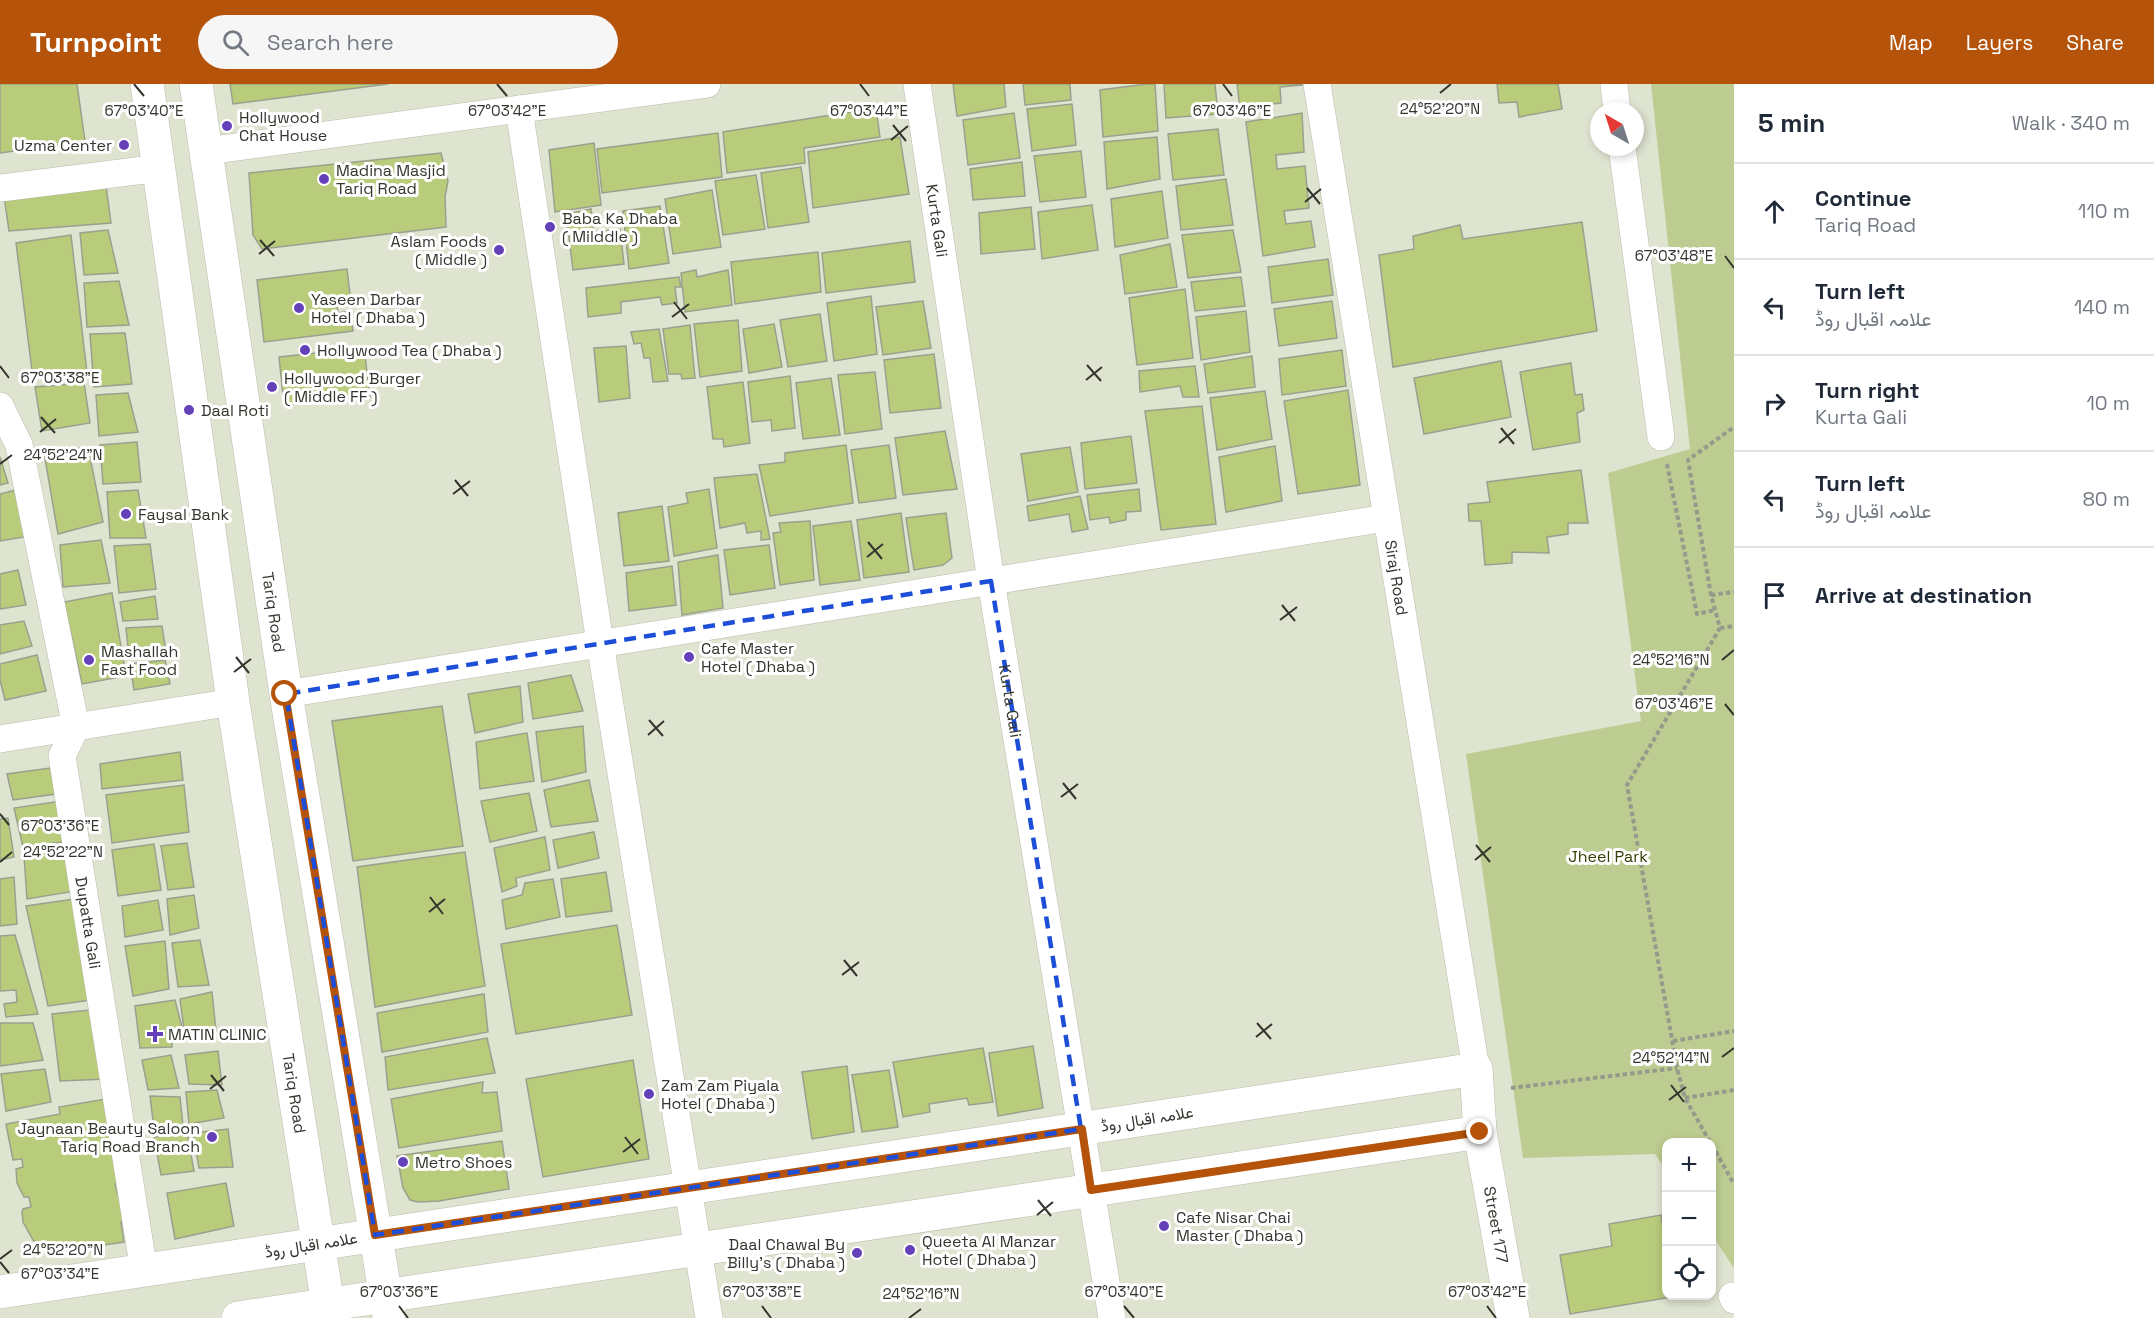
<!DOCTYPE html>
<meta charset="utf-8">
<style>
:root{--surface:#fff;--page:#f6f6f7;--text:#1f2937;--muted:#747a83;--line:#e0e1e3;--accent:#b45309}
body{margin:0;font-family:"Space Grotesk",Vazirmatn,sans-serif;background:var(--page);color:var(--text)}
.controls{position:absolute;right:18px;bottom:18px;display:grid;overflow:hidden;border-radius:12px;box-shadow:0 3px 9px #0003}
.controls button{width:54px;height:54px;display:grid;place-items:center;padding:0;border:0;border-bottom:2px solid var(--line);background:var(--surface);color:var(--text);font:30px sans-serif}
.compass{position:absolute;left:1590px;top:18px;width:54px;height:54px;border-radius:50%;background:var(--surface);box-shadow:0 3px 9px #0003;rotate:321deg}
.stop{position:absolute;width:18px;height:18px;margin:-14px;border:4px solid #b45309;border-radius:50%;background:#fff}
.stop.end{background:#b45309;border-color:#fff;box-shadow:0 2px 6px #0008}
.list{margin:0;padding:0;list-style:none}
h2{display:flex;justify-content:space-between;align-items:center;height:78px;margin:0;padding:0 24px;font-size:26px}
h2 small{font-size:20px;font-weight:400;color:var(--muted)}
.list li{display:grid;grid-template-columns:39px 1fr auto;gap:18px;align-items:center;box-sizing:border-box;height:96px;padding:0 24px;border-top:2px solid var(--line)}
.list b{display:block;font-size:22px;white-space:nowrap}
.list p{margin:0;font-size:20px;white-space:nowrap;color:var(--muted)}
.list em{font-size:20px;font-style:normal;color:var(--muted)}
.icon{flex:none;width:33px;height:33px;fill:none;stroke:currentColor;stroke-width:2;stroke-linecap:round;stroke-linejoin:round}
.map{position:relative;flex:none;width:1734px;height:1234px;overflow:hidden}
header{display:flex;align-items:center;gap:36px;box-sizing:border-box;height:84px;padding:0 30px;background:var(--accent);color:#fff}
header strong{font-size:28px}
nav{display:flex;gap:33px;margin-inline-start:auto;font-size:21px}
.search{width:420px;height:54px;background:var(--page);display:flex;align-items:center;gap:15px;box-sizing:border-box;padding:0 21px;border-radius:33px;color:var(--muted);font-size:22px}
main{display:flex}
aside{flex:1;background:var(--surface)}
.map>svg:first-child{display:block}
.green{fill:#bdcc90}
.building{fill:#b9cc7c;stroke:#9ba08e;stroke-width:1.5}
.lines{fill:none;stroke-linecap:round;stroke-linejoin:round}
.street-casing{stroke:#b7bdaa;stroke-width:28}
.secondary-casing{stroke:#b7bdaa;stroke-width:34}
.path{stroke:#969a8c;stroke-width:4;stroke-dasharray:4.5 3;stroke-linecap:butt}
.street{stroke:#fff;stroke-width:27}
.secondary{stroke:#fff;stroke-width:33}
.route{stroke:#b45309;stroke-width:8}
.marked{fill:none;stroke:#1d4ed8;stroke-width:4.5;stroke-dasharray:12 8;stroke-linejoin:round}
.ticks{fill:none;stroke:#33352e;stroke-width:2}
.poi-dot{fill:#6541b9;stroke:#fff;stroke-width:2}
.labels{text-anchor:middle;dominant-baseline:central;stroke-width:6;stroke-linejoin:round;paint-order:stroke}
.poi-label{font-size:16px;fill:#33352e;stroke:#fff;text-anchor:start}
.street-label{font-size:16px;fill:#33352e;stroke:#fff}
.park-label{font-size:16px;fill:#343e00;stroke:#fff}
.ticks-label{font-size:15px;text-anchor:middle;fill:#33352e;stroke:#fff;stroke-width:6;stroke-linejoin:round;paint-order:stroke}
</style>
<header>
<strong>Turnpoint</strong>
<div class="search"><svg class="icon" aria-label="search" viewBox="0 0 24 24"><circle cx="10" cy="10" r="6"/><path d="M15 15l6 6"/></svg>Search here</div>
<nav><a>Map</a><a>Layers</a><a>Share</a></nav>
</header>
<main>
<div class="map">
<svg width="1734" height="1234" viewBox="0 0 1734 1234">
<rect width="100%" height="100%" fill="#dee4d0"/>
<!-- green -->
<path class="green" d="M1651,0h83v1184l-22,-33v-93h-46v28l-11,-16 -132,4 -57,-404 175,-33 -33,-248 82,-24z"/>
<!-- building -->
<path class="building" d="M0,0h77l8,57 -85,12z
M230,0h158l-155,20z
M953,0h51l2,23 -49,9z
M1023,0h47l1,16 -46,5z
M1147,0h8l3,47 -55,6 -3,-47z
M1164,0h51l3,30 -52,4z
M1237,0h65v1l-22,2 1,16 -41,5z
M1497,0h61l4,25 -43,8 -2,-15 -18,1z
M1072,20l4,41 -44,6 -5,-42z
M876,24l4,29 -76,11 1,15 -78,10 -4,-41z
M1014,29l6,45 -52,7 -5,-45z
M1302,29l2,39 -28,3 1,14 28,-3 4,42 -25,3 2,13 25,-3 4,26 -52,9 -17,-134z
M1218,45l6,46 -51,5 -5,-46z
M718,49l4,44 -120,16 -5,-44z
M900,53l9,57 -96,14 -5,-56z
M1157,53l3,42 -53,10 -3,-47z
M594,59l7,62 -46,7 -6,-62z
M1081,67l5,46 -46,5 -6,-46z
M441,69l7,28 -3,16 1,30 -184,22 -9,-14 -4,-62z
M1022,78l3,34 -52,4 -3,-31z
M801,83l8,55 -41,6 -7,-55z
M756,91l9,54 -42,6 -8,-54z
M1226,95l7,46 -52,5 -5,-44z
M106,101l5,38 -102,8 -5,-35z
M712,106l9,57 -48,7 -8,-55z
M1162,107l6,47 -53,9 -4,-48z
M1092,121l6,45 -56,9 -4,-47z
M660,122l9,57 -40,6 -6,-58z
M1031,123l4,42 -54,5 -2,-41z
M591,125l3,23 26,-3 4,35 -51,6 -7,-56z
M1582,138l15,109 -204,36 -14,-112 35,-6 -1,-13 47,-11 3,14z
M108,146l10,43 -34,2 -4,-42z
M1233,146l8,42 -53,6 -6,-43z
M71,151l16,138 -54,6 -17,-136z
M910,157l5,41 -89,11 -4,-40z
M1170,160l7,43 -52,7 -5,-39z
M818,168l3,40 -86,12 -4,-42z
M1328,175l5,36 -61,8 -4,-36z
M347,185l4,34 -14,2 1,8 12,-2 3,20 -89,11 -7,-62z
M696,186l1,7 31,-7 4,35 -47,7 -4,-39z
M679,193l2,10h-6l2,16 -15,2 -2,-8 -39,5v11l-33,4 -2,-29z
M1241,193l4,29 -50,5 -4,-29z
M119,197l10,44 -42,2 -3,-44z
M1185,205l8,69 -56,7 -8,-67z
M871,212l6,58 -43,7 -7,-58z
M923,217l8,47 -48,7 -7,-48z
M1332,217l5,37 -58,8 -5,-37z
M1246,227l4,41 -49,8 -5,-43z
M820,230l7,47 -39,6 -8,-47z
M738,236l4,51 -42,6 -6,-53z
M774,240l8,43 -33,6 -6,-44z
M690,241l5,53 -13,1 -1,-5h-12l-6,-45z
M659,245l9,52 -15,1 -3,-24h-6l-3,-15 -7,1 -3,-12z
M125,249l7,51 -38,3 -4,-53z
M626,262l4,52 -31,4 -5,-54z
M364,264l6,48 -86,9 -5,-48z
M1342,266l4,36 -64,9 -3,-36z
M934,270l7,54 -51,5 -6,-53z
M1252,272l3,31 -47,6 -4,-29z
M1501,277l10,56 -87,17 -10,-56z
M1571,279l4,32 7,-1 2,16 -7,3 3,29 -47,8 -13,-78z
M1195,282l4,31h-16l-3,-11 -40,6 -1,-21z
M875,288l7,57 -37,5 -7,-59z
M790,292l5,52 -23,3 -1,-11 -19,2 -4,-40z
M831,294l9,57 -37,4 -7,-56z
M743,298l7,61 -26,4 -1,-8h-10l-6,-52z
M84,299l6,40 -48,8 -7,-44z
M1348,306l12,95 -62,9 -14,-93z
M1265,307l7,48 -55,11 -7,-52z
M128,309l10,39 -39,4 -3,-41z
M1202,322l14,118 -55,6 -16,-119z
M945,347l12,58 -54,6 -8,-57z
M1131,352l6,47 -52,6 -4,-46z
M137,358l4,40 -38,2 -3,-39z
M846,361l7,58 -83,13 -11,-51 26,-3v-9z
M889,361l7,53 -37,5 -8,-53z
M1275,362l7,55 -56,11 -7,-55z
M88,363l15,75 -45,12 -14,-81z
M1070,363l8,45 -50,9 -7,-47z
M0,373l8,26 -8,2z
M1581,386l7,53h-20v11l-21,3 2,16 -37,-1v11l-27,2 -4,-44h-12l-1,-17 22,-2 -3,-20z
M757,390l13,65 -9,1v-9l-14,2 -2,-10 -25,5 -6,-50z
M709,405l8,59 -43,8 -6,-49 20,-4 -2,-10z
M1139,405l2,22 -15,1v8l-16,3 -1,-6 -19,3 -3,-25z
M16,406l8,47 -24,4v-47z
M138,406l8,48h-36l-3,-46z
M1080,412l8,33 -16,3 -3,-18 -40,7 -2,-15z
M662,422l7,55 -45,5 -6,-53z
M901,429l8,59 -45,6 -7,-58z
M946,429l6,45 -9,7 -29,5 -8,-52z
M810,437l4,59 -34,5 -7,-52 8,-1 -2,-9z
M851,437l9,59 -40,5 -7,-59z
M101,456l9,43 -47,4 -3,-42z
M150,460l6,45 -37,4 -5,-47z
M769,461l6,43 -45,7 -6,-45z
M718,471l5,53 -41,7 -4,-53z
M672,482l4,39 -47,6 -3,-38z
M18,486l8,35 -26,4v-35z
M112,509l14,83 -44,8 -18,-82z
M155,512l3,23 -35,2 -3,-19z
M24,537l8,25 -32,8v-29z
M162,542l4,26 -37,5 -3,-29z
M37,571l9,36 -41,9 -5,-20v-16z
M165,576l5,24 -36,6 -4,-26z
M571,591l12,36 -50,8 -5,-36z
M520,602l3,36 -48,11 -7,-39z
M442,622l21,140 -110,15 -21,-140z
M583,642l3,46 -44,10 -6,-50z
M527,649l7,48 -54,8 -4,-47z
M180,668l3,28 -81,9 -2,-25z
M50,684l6,26 -43,6 -6,-26z
M589,696l9,41 -47,6 -7,-37z
M184,701l5,47 -77,11 -6,-48z
M529,709l8,38 -47,11 -9,-41z
M61,717l10,40 -48,6 -9,-39z
M8,734l6,39 -14,3v-41z
M594,748l5,26 -41,10 -5,-28z
M545,753l5,33 -34,8 1,8 -15,6 -8,-44z
M187,759l7,44 -26,3 -7,-44z
M154,760l7,46 -43,6 -6,-46z
M70,766l6,41 -49,8 -3,-43z
M465,768l20,134 -110,21 -18,-140z
M606,788l6,39 -46,6 -5,-38z
M14,793l3,47 -17,2v-47z
M553,795l7,38 -54,12 -4,-29 20,-5 3,-12z
M194,811l5,33 -29,7 -3,-36z
M74,815l24,100 -50,7 -22,-100z
M158,816l5,30 -38,7 -3,-31z
M617,841l15,90 -116,19 -15,-90z
M15,851l23,79 -32,3 -2,-13 13,-2 -1,-12 -16,1v-55z
M200,856l9,45 -31,2 -6,-44z
M165,857l4,48 -36,7 -8,-50z
M212,908l4,39 -31,6 -5,-38z
M484,910l4,38 -106,20 -5,-39z
M175,916l8,31 -11,6v10l-32,1 -5,-42z
M100,925l6,70 -46,2 -8,-67z
M0,939h33l10,37 -43,6z
M487,954l8,35 -107,17 -3,-33z
M1033,962l10,62 -45,8 -9,-63z
M983,964l10,54 -24,3 -2,-7 -38,6 1,8 -27,5 -10,-55z
M218,967l4,34 -33,-1 -4,-29z
M171,971l8,33 -31,2 -6,-30z
M633,976l16,99 -106,18 -17,-98z
M847,982l7,66 -42,7 -10,-67z
M45,985l6,33 -45,9 -5,-37z
M889,986l9,57 -36,5 -10,-57z
M483,998l-1,11 15,-1 5,39 -103,17 -8,-49z
M217,1006l7,28 -35,6 -3,-32z
M150,1012l30,1 3,29 -29,3z
M105,1015l16,84 -6,1 3,11 5,-1 5,26 -7,2 3,20 -76,11 -15,-13 -10,-18 -1,-10 1,-3 8,-2 -2,-10h-5l-7,-14 -1,-14 7,-2 -1,-8 -9,1 -7,-36 54,-10 -1,-7z
M228,1045l5,38 -34,1 -6,-35z
M187,1048l7,39 -33,4 -7,-38z
M502,1057l7,48 -70,12 -21,1 -8,-2 -7,-12 -6,-32z
M226,1099l8,43 -59,13 -8,-46z
M1661,1131l2,14 3,-1v68h12l-108,18 -10,-59 52,-9 -3,-22z"/>
<g class="lines">
<defs>
<g id="street">
<path id="s1" d="M917,0l74,497 121,737"/>
<path id="s2" d="M1317,0l159,985"/>
<path d="M1614,0l3,27"/>
<path d="M519,25l81,534 109,675"/>
<path d="M1622,63l39,290"/>
<path d="M206,67l501,-67"/>
<path d="M0,104l160,-20"/>
<path id="s3" d="M0,322l19,39 57,282 -14,29 82,515"/>
<path d="M286,610l1100,-176"/>
<path d="M0,655l233,-37"/>
<path d="M1732,1212l2,4"/>
</g>
<g id="secondary">
<path id="s4" d="M147,0l86,618 97,616"/>
<path id="s5" d="M196,0l90,610 103,622"/>
<path id="s6" d="M0,1208l1476,-223 4,63 33,186"/>
<path d="M238,1234l1242,-186"/>
</g>
</defs>
<!-- street casing -->
<use href="#street" class="street-casing"/>
<!-- secondary casing -->
<use href="#secondary" class="secondary-casing"/>
<!-- path -->
<path class="path" d="M1667,380l30,150 18,-4
M1711,511l23,-3
M1720,544l14,-2
M1673,957l61,-10
M1511,1004l166,-20
M1685,1014l49,-8
M1710,1058l-25,-44 -8,-30 -50,-283 93,-157 -9,-33 -23,-135 46,-33
M1712,1061l22,39"/>
<!-- street -->
<use href="#street" class="street"/>
<!-- secondary -->
<use href="#secondary" class="secondary"/>
</g>
<g class="lines">
<!-- route -->
<path class="route" d="M285,610l90,541 707,-106 9,61 389,-58"/>
</g>
<!-- marked area -->
<path class="marked" d="M991,497l90,548 -706,106 -89,-541z"/>
<!-- ticks -->
<path class="ticks" d="M134,0l10,12M497,0l10,12M860,0l9,12M1223,0l9,12M1440,9l11,-9M893,41l13,16M891,56l17,-14M1307,104l13,16M1305,118l16,-13M260,156l14,16M259,170l16,-13M1725,172l9,12M674,218l13,17M672,233l17,-13M1087,281l14,16M0,282l9,12M1086,296l16,-13M41,333l14,16M1501,344l13,16M40,348l16,-13M1499,359l17,-14M0,380l12,-9M455,396l13,16M453,410l17,-13M868,458l14,17M867,473l16,-13M1282,521l13,16M1280,536l17,-13M236,573l13,16M1722,576l12,-10M234,588l17,-13M1725,620l9,11M649,636l14,16M648,651l16,-14M1063,699l13,16M1061,713l17,-13M0,730l9,11M1476,761l14,17M1475,776l16,-13M0,778l12,-10M430,813l13,17M429,828l16,-13M844,876l13,16M842,891l17,-13M1257,939l14,16M1256,953l16,-13M1722,973l12,-9M211,991l13,16M1671,1001l13,17M210,1005l16,-13M1669,1016l17,-13M625,1053l13,17M623,1068l17,-13M1038,1116l13,16M1037,1131l16,-13M0,1175l12,-9M0,1178l9,11M399,1222l9,12M762,1222l9,12M1124,1222l10,12M1487,1222l9,12M909,1234l12,-9"/>
<!-- markers -->
<g class="poi-dot">
<circle cx="227" cy="42" r="6"/>
<circle cx="124" cy="61" r="6"/>
<circle cx="324" cy="95" r="6"/>
<circle cx="550" cy="143" r="6"/>
<circle cx="499" cy="166" r="6"/>
<circle cx="299" cy="224" r="6"/>
<circle cx="305" cy="266" r="6"/>
<circle cx="272" cy="303" r="6"/>
<circle cx="189" cy="326" r="6"/>
<circle cx="126" cy="430" r="6"/>
<circle cx="689" cy="573" r="6"/>
<circle cx="89" cy="576" r="6"/>
<path d="M152 941h6v6h6v6h-6v6h-6v-6h-6v-6h6z"/>
<circle cx="649" cy="1010" r="6"/>
<circle cx="212" cy="1053" r="6"/>
<circle cx="403" cy="1078" r="6"/>
<circle cx="1164" cy="1142" r="6"/>
<circle cx="910" cy="1166" r="6"/>
<circle cx="857" cy="1169" r="6"/>
</g>
<g class="labels">
<!-- poi labels -->
<g class="poi-label">
<text x="239" y="33">Hollywood<tspan x="239" dy="18">Chat House</tspan></text>
<text x="112" y="61" text-anchor="end">Uzma Center</text>
<text x="336" y="86">Madina Masjid<tspan x="336" dy="18">Tariq Road</tspan></text>
<text x="562" y="134">Baba Ka Dhaba<tspan x="562" dy="18">( Milddle )</tspan></text>
<text x="487" y="157" text-anchor="end">Aslam Foods<tspan x="487" dy="18">( Middle )</tspan></text>
<text x="311" y="215">Yaseen Darbar<tspan x="311" dy="18">Hotel ( Dhaba )</tspan></text>
<text x="317" y="266">Hollywood Tea ( Dhaba )</text>
<text x="284" y="294">Hollywood Burger<tspan x="284" dy="18">( Middle FF )</tspan></text>
<text x="201" y="326">Daal Roti</text>
<text x="138" y="430">Faysal Bank</text>
<text x="701" y="564">Cafe Master<tspan x="701" dy="18">Hotel ( Dhaba )</tspan></text>
<text x="101" y="567">Mashallah<tspan x="101" dy="18">Fast Food</tspan></text>
<text x="168" y="950">MATIN CLINIC</text>
<text x="661" y="1001">Zam Zam Piyala<tspan x="661" dy="18">Hotel ( Dhaba )</tspan></text>
<text x="200" y="1044" text-anchor="end">Jaynaan Beauty Saloon<tspan x="200" dy="18">Tariq Road Branch</tspan></text>
<text x="415" y="1078">Metro Shoes</text>
<text x="1176" y="1133">Cafe Nisar Chai<tspan x="1176" dy="18">Master ( Dhaba )</tspan></text>
<text x="922" y="1157">Queeta Al Manzar<tspan x="922" dy="18">Hotel ( Dhaba )</tspan></text>
<text x="845" y="1160" text-anchor="end">Daal Chawal By<tspan x="845" dy="18">Billy's ( Dhaba )</tspan></text>
</g>
<!-- street labels -->
<g class="street-label">
<text stroke="none"><textPath href="#s1" startOffset="138">Kurta Gali</textPath></text>
<text stroke="none"><textPath href="#s2" startOffset="500">Siraj Road</textPath></text>
<text stroke="none"><textPath href="#s5" startOffset="534">Tariq Road</textPath></text>
<text stroke="none"><textPath href="#s1" startOffset="624">Kurta Gali</textPath></text>
<text stroke="none"><textPath href="#s3" startOffset="532">Dupatta Gali</textPath></text>
<text stroke="none"><textPath href="#s4" startOffset="1020">Tariq Road</textPath></text>
<text transform="translate(1147 1035) rotate(-9)">علامہ اقبال روڈ</text>
<text stroke="none"><textPath href="#s6" startOffset="1650">Street 177</textPath></text>
<text transform="translate(311 1161) rotate(-9)">علامہ اقبال روڈ</text>
</g>
<!-- park labels -->
<g class="park-label">
<text x="1608" y="772">Jheel Park</text>
</g>
</g>
<g class="ticks-label">
<text x="1440" y="30">24°52'20"N</text>
<text x="144" y="32">67°03'40"E</text>
<text x="507" y="32">67°03'42"E</text>
<text x="869" y="32">67°03'44"E</text>
<text x="1232" y="32">67°03'46"E</text>
<text x="1674" y="177">67°03'48"E</text>
<text x="60" y="299">67°03'38"E</text>
<text x="63" y="376">24°52'24"N</text>
<text x="1671" y="581">24°52'16"N</text>
<text x="1674" y="625">67°03'46"E</text>
<text x="60" y="747">67°03'36"E</text>
<text x="63" y="773">24°52'22"N</text>
<text x="1671" y="979">24°52'14"N</text>
<text x="63" y="1171">24°52'20"N</text>
<text x="60" y="1195">67°03'34"E</text>
<text x="399" y="1213">67°03'36"E</text>
<text x="762" y="1213">67°03'38"E</text>
<text x="1124" y="1213">67°03'40"E</text>
<text x="1487" y="1213">67°03'42"E</text>
<text x="921" y="1215">24°52'16"N</text>
</g>
</svg>
<div class="controls">
<button>+</button>
<button>−</button>
<button><svg class="icon" aria-label="locate" viewBox="0 0 24 24"><circle cx="12" cy="12" r="6"/><path d="M12 2v4M12 18v4M2 12h4M18 12h4"/></svg></button>
</div>
<svg class="compass" viewBox="-18 -18 36 36"><path d="M0-13l5 13h-10z" fill="#e53935"/><path d="M0 13l5-13h-10z" fill="#747a83"/></svg>
<div class="stop" style="left:285px;top:610px"></div>
<div class="stop end" style="left:1480px;top:1048px"></div>
</div>
<aside>
<h2>5 min<small>Walk · 340 m</small></h2>
<ul class="list">
<li><svg class="icon" aria-label="ahead" viewBox="0 0 24 24"><path d="M12 20V5M6 11l6-6 6 6"/></svg><div><b>Continue</b><p>Tariq Road</p></div><em>110 m</em></li>
<li><svg class="icon" aria-label="left" viewBox="0 0 24 24"><path d="M17 20v-9H6M10 6l-5 5 5 5"/></svg><div><b>Turn left</b><p>علامہ اقبال روڈ</p></div><em>140 m</em></li>
<li><svg class="icon" aria-label="right" viewBox="0 0 24 24"><path d="M7 20v-9h11M14 6l5 5-5 5"/></svg><div><b>Turn right</b><p>Kurta Gali</p></div><em>10 m</em></li>
<li><svg class="icon" aria-label="left" viewBox="0 0 24 24"><path d="M17 20v-9H6M10 6l-5 5 5 5"/></svg><div><b>Turn left</b><p>علامہ اقبال روڈ</p></div><em>80 m</em></li>
<li><svg class="icon" aria-label="arrive" viewBox="0 0 24 24"><path d="M6 21V4h12l-3 4 3 4H6"/></svg><div><b>Arrive at destination</b></div></li>
</ul>
</aside>
</main>
